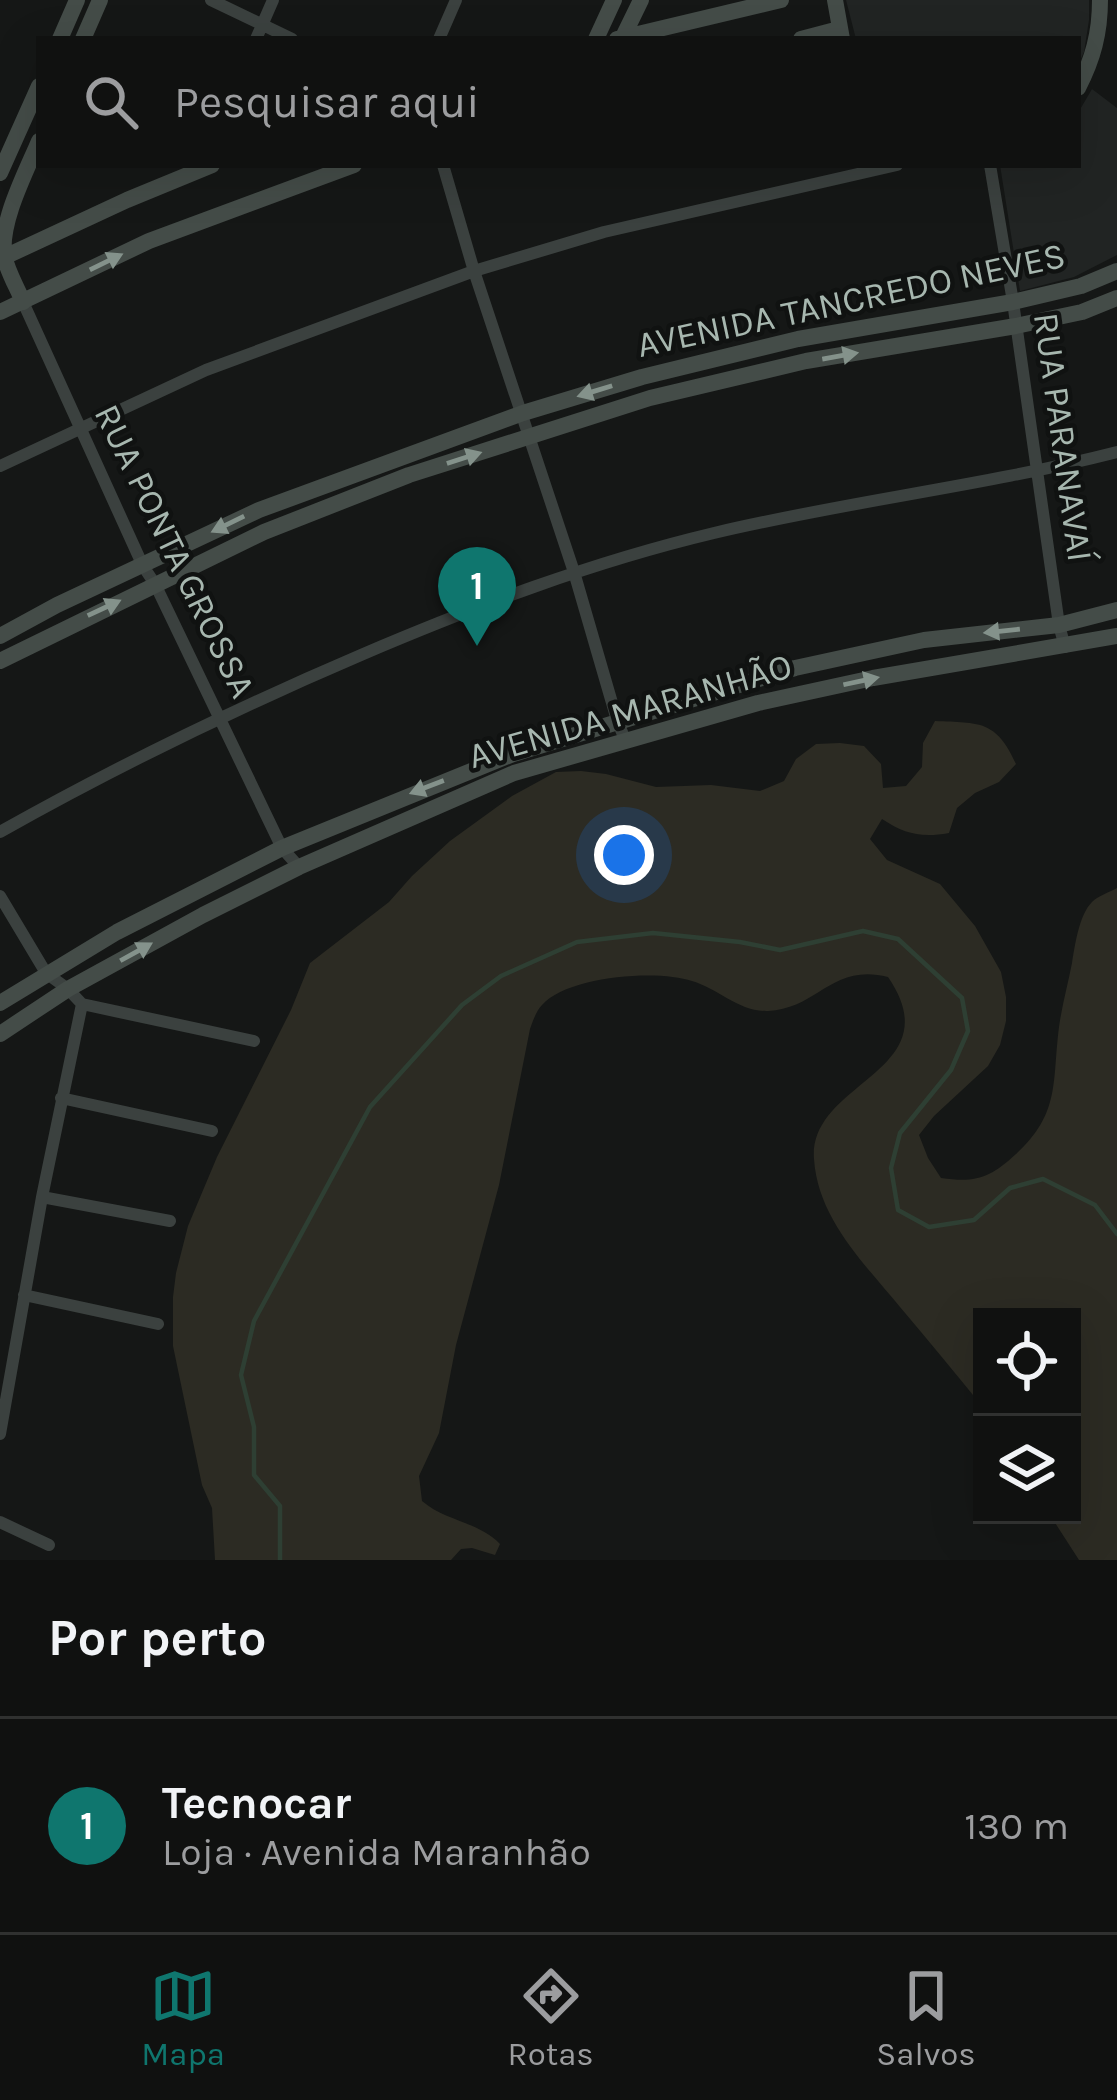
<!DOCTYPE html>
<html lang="pt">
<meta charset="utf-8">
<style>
:root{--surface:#101110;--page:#191a19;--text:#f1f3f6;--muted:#9c9d9f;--line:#303130;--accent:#0f766e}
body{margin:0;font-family:Karla,sans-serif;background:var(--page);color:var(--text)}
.controls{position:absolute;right:36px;bottom:36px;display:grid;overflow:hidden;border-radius:0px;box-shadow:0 12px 48px #0002}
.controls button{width:108px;height:108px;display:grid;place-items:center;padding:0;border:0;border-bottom:3px solid var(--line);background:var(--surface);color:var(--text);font:60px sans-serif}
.you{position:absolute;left:624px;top:855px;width:42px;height:42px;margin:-30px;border:9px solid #fff;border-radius:50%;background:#1a73e8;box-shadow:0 0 0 18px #1a73e833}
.badge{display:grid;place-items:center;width:78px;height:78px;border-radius:50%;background:var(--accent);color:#fff;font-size:39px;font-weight:700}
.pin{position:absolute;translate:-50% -99px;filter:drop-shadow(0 3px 6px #0008)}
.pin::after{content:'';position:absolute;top:63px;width:42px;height:36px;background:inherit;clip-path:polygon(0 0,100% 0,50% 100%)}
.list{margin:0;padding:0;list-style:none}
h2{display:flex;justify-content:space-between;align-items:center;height:156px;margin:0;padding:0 48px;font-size:51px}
h2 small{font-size:39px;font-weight:400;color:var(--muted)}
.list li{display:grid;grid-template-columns:78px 1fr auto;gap:36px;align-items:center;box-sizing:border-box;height:216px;padding:0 48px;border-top:3px solid var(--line)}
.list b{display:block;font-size:45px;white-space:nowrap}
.list p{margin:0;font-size:39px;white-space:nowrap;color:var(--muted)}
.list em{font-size:39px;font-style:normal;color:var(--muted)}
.icon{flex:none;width:66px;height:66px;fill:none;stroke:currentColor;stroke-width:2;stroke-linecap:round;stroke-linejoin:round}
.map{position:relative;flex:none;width:1117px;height:1560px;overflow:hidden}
.search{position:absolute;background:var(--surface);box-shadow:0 12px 48px #0002;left:36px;right:36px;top:36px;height:132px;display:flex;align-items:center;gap:30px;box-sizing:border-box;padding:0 42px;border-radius:0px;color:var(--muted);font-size:45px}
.sheet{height:372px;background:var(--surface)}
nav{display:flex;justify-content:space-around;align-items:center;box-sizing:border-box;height:168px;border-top:3px solid var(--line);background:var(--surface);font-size:33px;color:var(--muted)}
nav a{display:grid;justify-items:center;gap:6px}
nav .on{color:var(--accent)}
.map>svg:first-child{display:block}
.built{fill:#212423}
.green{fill:#2c2b23}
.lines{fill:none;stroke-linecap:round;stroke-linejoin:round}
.stream{stroke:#2e3f33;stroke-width:4.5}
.street{stroke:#3b413f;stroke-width:12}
.secondary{stroke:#444c48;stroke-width:16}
.oneway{fill:#84928b}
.labels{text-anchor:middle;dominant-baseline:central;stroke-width:9;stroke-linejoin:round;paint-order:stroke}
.street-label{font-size:36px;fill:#a7b7af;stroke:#101211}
</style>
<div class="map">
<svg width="1117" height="1560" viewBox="0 0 1117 1560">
<rect width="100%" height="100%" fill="#151716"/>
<!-- built -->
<path class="built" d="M846,0h243v20l-5,32 -6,13v-26h-222z
M1092,89l25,19v147l-43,22 -54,14 -20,-126h78v-52z"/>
<!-- green -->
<path class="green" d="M935,721c45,2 61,-1 81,43l-17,18 -24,11 -18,15 -8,25c-28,5 -44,1 -67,-14l-12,20 17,21 53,24 35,42 26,46 5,25v24l-6,24 -12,21 -54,50 -15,19 9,23 13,20c35,5 49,0 75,-24 45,-41 36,-73 43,-127 3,-22 9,-43 13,-64 3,-18 7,-48 20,-61 6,-6 18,-10 25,-14v672h-38l-29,-45h22v-198h-90v89c-27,-33 -54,-66 -82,-99 -36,-44 -82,-88 -86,-148 -6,-78 139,-87 74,-182 -57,-14 -70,32 -120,34 -29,1 -49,-22 -76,-30 -34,-12 -125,-5 -150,24 -6,6 -9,16 -12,24l-31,156 -43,160 -17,88 -20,43 3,25c23,20 57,21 78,43l-5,11 -23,-7 -11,1 -10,11h-236l-3,-52 -10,-23 -29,-139v-49l3,-24 12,-47 29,-69 74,-147 19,-47 79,-61 23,-26 38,-35 62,-45 44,-24 25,-1 25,3 50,13 55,-2 49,6 24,-10 12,-22 20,-15 24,-1 24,3 17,18 2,24 23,-2 16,-19 1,-24z"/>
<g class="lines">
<!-- stream -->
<path class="stream" d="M280,1560v-54l-26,-31v-48l-13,-52 13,-54 116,-214 92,-102 39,-29 76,-34 76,-9 87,9 40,8 83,-19 35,8 64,59 6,33 -17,39 -51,63 -9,35 7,42 31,17 45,-7 36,-32 33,-9 52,26 22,29"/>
<!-- street -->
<path class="street" d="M211,0l81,39
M256,39l17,-39
M439,39l17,-39
M443,165l31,106 100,301 43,148 9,22
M990,165l23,137 46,323 6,22
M23,302l120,264 12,18 127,264 17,19
M0,466l206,-96 268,-99 130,-39 293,-67
M0,832c117,-66 237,-124 361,-177 115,-49 231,-93 353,-122 134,-32 270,-47 403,-81
M0,896l46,77 22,16 14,15 -40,193 -42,237
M82,1004l172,37
M61,1098l151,33
M42,1197l128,24
M24,1295l134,29
M0,1522l49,23"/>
<!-- secondary -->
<path class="secondary" d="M835,0l7,39
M60,39l17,-39
M83,39l17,-39
M596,39l18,-39
M617,39l164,-39
M622,39l19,-39
M801,39l38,-10
M1078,88c15,-29 22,-55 22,-88
M0,173l39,-87
M0,259l127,-59 85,-35
M23,302c-6,-15 -16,-31 -19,-47 -4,-34 22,-83 35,-114
M0,312l149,-71 205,-76
M0,636l57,-31 202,-95 264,-97 119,-36 156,-38 215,-37 68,-16 36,-15
M0,661l264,-129 145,-57 241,-77 156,-37 210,-35 66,-14 35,-14
M0,1003l117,-71 165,-84 231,-94 282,-86 129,-28 135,-15 58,-15
M0,1034l68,-45 135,-74 96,-48 215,-94 244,-70 115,-25 244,-42"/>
</g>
<!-- one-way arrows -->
<defs><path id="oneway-solid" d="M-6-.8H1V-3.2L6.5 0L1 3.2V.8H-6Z" transform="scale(3)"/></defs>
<g class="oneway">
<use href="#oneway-solid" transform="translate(106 262) rotate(-26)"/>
<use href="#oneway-solid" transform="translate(840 356) rotate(-10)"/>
<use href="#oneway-solid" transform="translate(595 391) rotate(163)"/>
<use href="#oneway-solid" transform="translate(464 458) rotate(-18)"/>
<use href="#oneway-solid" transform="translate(228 524) rotate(154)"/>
<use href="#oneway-solid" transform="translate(104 608) rotate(-25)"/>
<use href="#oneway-solid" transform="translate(1002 631) rotate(174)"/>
<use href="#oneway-solid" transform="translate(861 681) rotate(-12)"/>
<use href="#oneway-solid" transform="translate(427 787) rotate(159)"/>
<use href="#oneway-solid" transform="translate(136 952) rotate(-29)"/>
</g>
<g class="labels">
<!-- street labels -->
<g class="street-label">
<text transform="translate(851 300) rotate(-12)">AVENIDA TANCREDO NEVES</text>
<text transform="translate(1063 437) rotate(82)">RUA PARANAVAÍ</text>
<text transform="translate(175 551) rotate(64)">RUA PONTA GROSSA</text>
<text transform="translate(630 711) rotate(-16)">AVENIDA MARANHÃO</text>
</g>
</g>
</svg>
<div class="controls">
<button><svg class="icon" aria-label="locate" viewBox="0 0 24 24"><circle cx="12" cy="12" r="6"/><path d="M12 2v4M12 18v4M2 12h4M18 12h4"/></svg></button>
<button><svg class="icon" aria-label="layers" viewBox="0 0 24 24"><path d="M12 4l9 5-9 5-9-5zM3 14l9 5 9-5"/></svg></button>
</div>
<div class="you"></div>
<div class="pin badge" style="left:477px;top:646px">1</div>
<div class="search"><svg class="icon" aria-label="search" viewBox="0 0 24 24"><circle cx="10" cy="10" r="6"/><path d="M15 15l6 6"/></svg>Pesquisar aqui</div>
</div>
<section class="sheet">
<h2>Por perto<small></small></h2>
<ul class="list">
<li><span class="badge">1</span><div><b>Tecnocar</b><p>Loja · Avenida Maranhão</p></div><em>130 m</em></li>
</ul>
</section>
<nav>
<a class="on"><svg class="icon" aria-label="map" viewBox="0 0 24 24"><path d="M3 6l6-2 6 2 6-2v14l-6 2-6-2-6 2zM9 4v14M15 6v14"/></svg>Mapa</a>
<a><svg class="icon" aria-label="directions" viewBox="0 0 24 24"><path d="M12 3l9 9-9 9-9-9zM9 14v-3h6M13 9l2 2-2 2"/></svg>Rotas</a>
<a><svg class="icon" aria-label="saved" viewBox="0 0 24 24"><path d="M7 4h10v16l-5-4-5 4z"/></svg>Salvos</a>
</nav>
